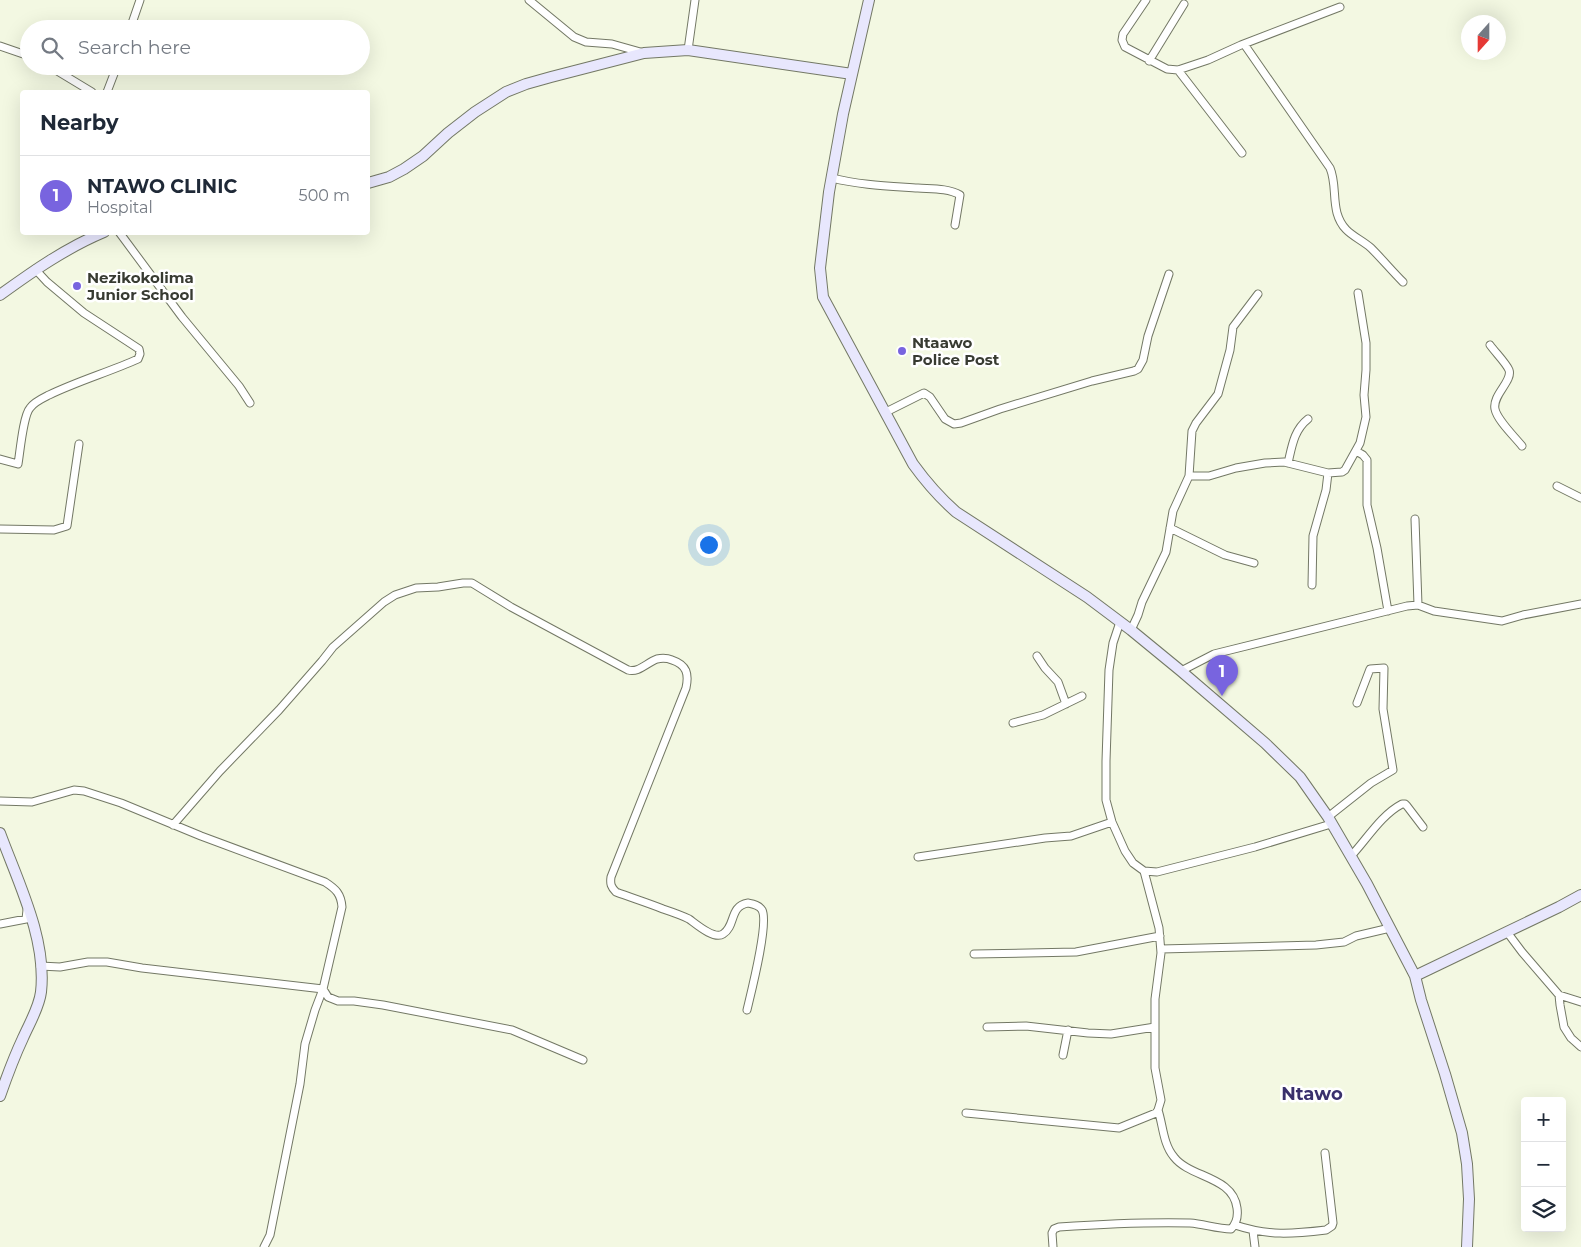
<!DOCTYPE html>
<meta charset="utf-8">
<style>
:root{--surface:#fff;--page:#f6f6f7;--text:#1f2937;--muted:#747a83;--line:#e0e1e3;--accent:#7864df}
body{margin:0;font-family:Montserrat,sans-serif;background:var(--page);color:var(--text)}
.controls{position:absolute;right:15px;bottom:15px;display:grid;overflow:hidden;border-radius:5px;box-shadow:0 5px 20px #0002}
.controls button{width:45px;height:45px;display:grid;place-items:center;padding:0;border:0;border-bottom:1px solid var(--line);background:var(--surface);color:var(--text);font:25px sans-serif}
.compass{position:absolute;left:1461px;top:15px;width:45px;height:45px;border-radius:50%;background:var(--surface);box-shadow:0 5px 20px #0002;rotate:201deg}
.you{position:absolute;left:708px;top:544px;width:18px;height:18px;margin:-12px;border:4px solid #fff;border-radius:50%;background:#1a73e8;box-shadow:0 0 0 8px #1a73e833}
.badge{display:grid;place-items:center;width:32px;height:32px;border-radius:50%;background:var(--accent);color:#fff;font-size:16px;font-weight:700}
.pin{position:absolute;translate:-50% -41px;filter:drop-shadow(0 1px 2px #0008)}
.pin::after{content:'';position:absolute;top:26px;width:18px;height:15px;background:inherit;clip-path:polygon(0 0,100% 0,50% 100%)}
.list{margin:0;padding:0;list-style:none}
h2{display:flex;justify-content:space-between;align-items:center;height:65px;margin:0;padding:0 20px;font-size:21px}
h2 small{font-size:16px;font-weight:400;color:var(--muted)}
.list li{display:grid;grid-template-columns:32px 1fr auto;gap:15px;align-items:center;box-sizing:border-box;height:80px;padding:0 20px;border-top:1px solid var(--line)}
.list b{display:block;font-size:19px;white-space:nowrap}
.list p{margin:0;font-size:16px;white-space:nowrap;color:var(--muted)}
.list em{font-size:16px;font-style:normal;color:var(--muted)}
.icon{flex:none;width:28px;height:28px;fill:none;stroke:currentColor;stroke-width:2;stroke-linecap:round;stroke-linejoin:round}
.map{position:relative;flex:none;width:1581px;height:1247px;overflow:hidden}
.search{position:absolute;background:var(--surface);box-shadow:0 5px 20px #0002;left:20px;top:20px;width:350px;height:55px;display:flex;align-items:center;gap:12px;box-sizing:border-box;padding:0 18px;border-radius:28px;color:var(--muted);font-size:19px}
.panel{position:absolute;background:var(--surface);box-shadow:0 5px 20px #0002;left:20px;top:90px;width:350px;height:145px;border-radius:5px}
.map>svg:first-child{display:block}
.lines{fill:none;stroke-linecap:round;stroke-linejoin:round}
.street-casing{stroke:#737865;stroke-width:9}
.secondary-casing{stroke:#737865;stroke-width:12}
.street{stroke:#fff;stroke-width:7}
.secondary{stroke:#e8e7fd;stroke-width:10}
.poi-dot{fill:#7864df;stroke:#fff;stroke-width:2}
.labels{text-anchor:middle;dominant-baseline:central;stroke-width:5;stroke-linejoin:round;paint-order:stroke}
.poi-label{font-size:15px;font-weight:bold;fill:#383b32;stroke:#fff;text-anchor:start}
.quarter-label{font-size:18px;font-weight:bold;fill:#39306c;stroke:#fff}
</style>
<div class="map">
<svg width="1581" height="1247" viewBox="0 0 1581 1247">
<rect width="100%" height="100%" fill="#f3f8e2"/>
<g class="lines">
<defs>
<path id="street" d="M529,0l45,37 12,5 26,2 32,9
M1146,0l-23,34 -1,6 3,7 42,22 11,1 30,-10 33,-15 99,-38
M130,29l10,-29
M1244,44l86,124c6,14 3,30 7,45 6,21 20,23 34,35 11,11 21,23 32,34
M0,46l29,10
M688,50l7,-50
M1149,61l35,-57
M49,66l43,26
M1178,70l64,83
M107,92l10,-26
M832,178c27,7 57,8 86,10 13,1 30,0 42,7l-5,30
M119,232l63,85 57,69 11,17
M1490,345c5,7 16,18 19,25 4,11 -17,25 -14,39 2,11 20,28 27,37
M886,412l38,-19 6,4 15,22 9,5 7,-1 39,-14 92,-28 42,-10 4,-2 5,-9 5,-24 21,-62
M1356,451l7,4 4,5v45l10,43 11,63
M0,459l18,5c2,-11 5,-48 12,-56 4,-6 13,-10 19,-13 29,-14 60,-23 89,-36l2,-5 -1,-5 -55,-36 -37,-31 -12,-13
M1288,463c4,-17 6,-33 20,-44
M1189,476h20l27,-8 29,-5 19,-1 44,11 14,-1 3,-2 15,-27 6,-26 -2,-22 2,-25v-27l-8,-50
M1557,486l24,12
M1415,519l3,86
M1170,528l55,27 29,8
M0,529l54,1 13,-4 12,-82
M1312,585l1,-49 13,-46 2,-17
M1120,622l-7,21 -4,27 -3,91v39l6,22 13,29 8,12 11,8 13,1 98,-25 76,-23
M1131,630l7,-15 4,-13 24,-50 7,-41 16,-35 3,-45 4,-8 22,-29 12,-44 3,-23 25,-33
M1037,656l8,12 13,14 8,22
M1181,671l33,-17 193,-48 11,-1 16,6 68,10 21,-6 58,-11
M1013,723l30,-8 39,-19
M0,801l32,1 42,-12 10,1 37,12 80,33 124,46c11,7 16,12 17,25l-19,82 -8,21 -10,34 -5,40 -30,151 -6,12
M1328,817l43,-34 22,-13 -10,-61 1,-41 -14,1 -13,34
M173,825l47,-54 59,-61 43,-49 11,-14 51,-45 11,-7 21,-7 22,-1 25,-4h9l39,24 117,63c11,3 18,-7 29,-11 5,-1 10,-1 15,1 15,5 17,14 14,28l-75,189c-1,7 0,10 5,15 16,6 32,11 47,17 9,3 18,6 26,10 7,5 25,21 34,15 13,-8 6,-28 25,-31 5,1 11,2 14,7 7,13 -11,83 -15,100
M1351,856c16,-17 30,-41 51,-52h3l2,2 16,21
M918,857l127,-19 26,-2 41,-14
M0,924l26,-5 1,-9
M1507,932l15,20 37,43 1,10 4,22 7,11 10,9
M1161,949l155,-4 28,-3 12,-6 34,-8
M974,954l102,-2 84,-16
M40,966l20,1 28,-5h19l35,6 181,21 5,8 10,4h16l29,4 129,25 71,30
M1559,995l22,7
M987,1027l39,-1 62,7 23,1 44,-7
M1063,1055l5,-25
M966,1113l153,15 37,-15 2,-3 3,-10 -6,-32v-69l6,-46 -2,-25 -15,-57
M1235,1225c33,11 57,9 91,5l6,-4 1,-3 -8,-70
M1253,1231l2,16
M1053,1247l-1,-14 2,-4 5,-2c44,-3 87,-5 131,-4 14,1 27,6 41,6 6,-6 7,-14 6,-21 -4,-32 -47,-30 -63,-51 -11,-13 -11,-32 -16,-47"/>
<path id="secondary" d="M869,0l-26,114 -14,78 -9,76 3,29 90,167c13,18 26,33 43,48l131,85 44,33 50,41 84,72 35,34 28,40 39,67 48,92 6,24 24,74 17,59 5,31 2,35 -2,48
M368,183l21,-6 15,-8 19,-13 25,-23 27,-21 31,-20 20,-8 25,-7 93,-24 44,-3 164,24
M0,295c33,-24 66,-47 104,-63
M0,833c18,49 47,106 41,159 -2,16 -12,32 -18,46 -9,19 -16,38 -23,58
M1415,976l144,-69 22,-12"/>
</defs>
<!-- street casing -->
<use href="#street" class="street-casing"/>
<!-- secondary casing -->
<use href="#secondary" class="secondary-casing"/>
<!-- street -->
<use href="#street" class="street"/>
<!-- secondary -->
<use href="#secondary" class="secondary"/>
</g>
<!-- markers -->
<g class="poi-dot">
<circle cx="77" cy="286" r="5"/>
<circle cx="902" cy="351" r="5"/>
</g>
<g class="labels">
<!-- poi labels -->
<g class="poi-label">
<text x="87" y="277">Nezikokolima<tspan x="87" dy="17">Junior School</tspan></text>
<text x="912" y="342">Ntaawo<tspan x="912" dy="17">Police Post</tspan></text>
</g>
<!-- quarter labels -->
<g class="quarter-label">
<text x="1312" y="1094">Ntawo</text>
</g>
</g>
</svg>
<div class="controls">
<button>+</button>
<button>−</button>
<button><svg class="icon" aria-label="layers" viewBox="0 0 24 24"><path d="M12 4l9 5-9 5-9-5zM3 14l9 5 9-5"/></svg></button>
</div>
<svg class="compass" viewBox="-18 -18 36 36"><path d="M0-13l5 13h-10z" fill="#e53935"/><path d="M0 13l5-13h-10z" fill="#747a83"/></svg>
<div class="you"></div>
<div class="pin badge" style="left:1222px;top:696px">1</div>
<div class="search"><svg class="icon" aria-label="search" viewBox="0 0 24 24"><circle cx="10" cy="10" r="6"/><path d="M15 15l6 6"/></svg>Search here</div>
<section class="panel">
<h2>Nearby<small></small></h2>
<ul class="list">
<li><span class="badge">1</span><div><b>NTAWO CLINIC</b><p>Hospital</p></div><em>500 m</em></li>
</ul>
</section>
</div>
